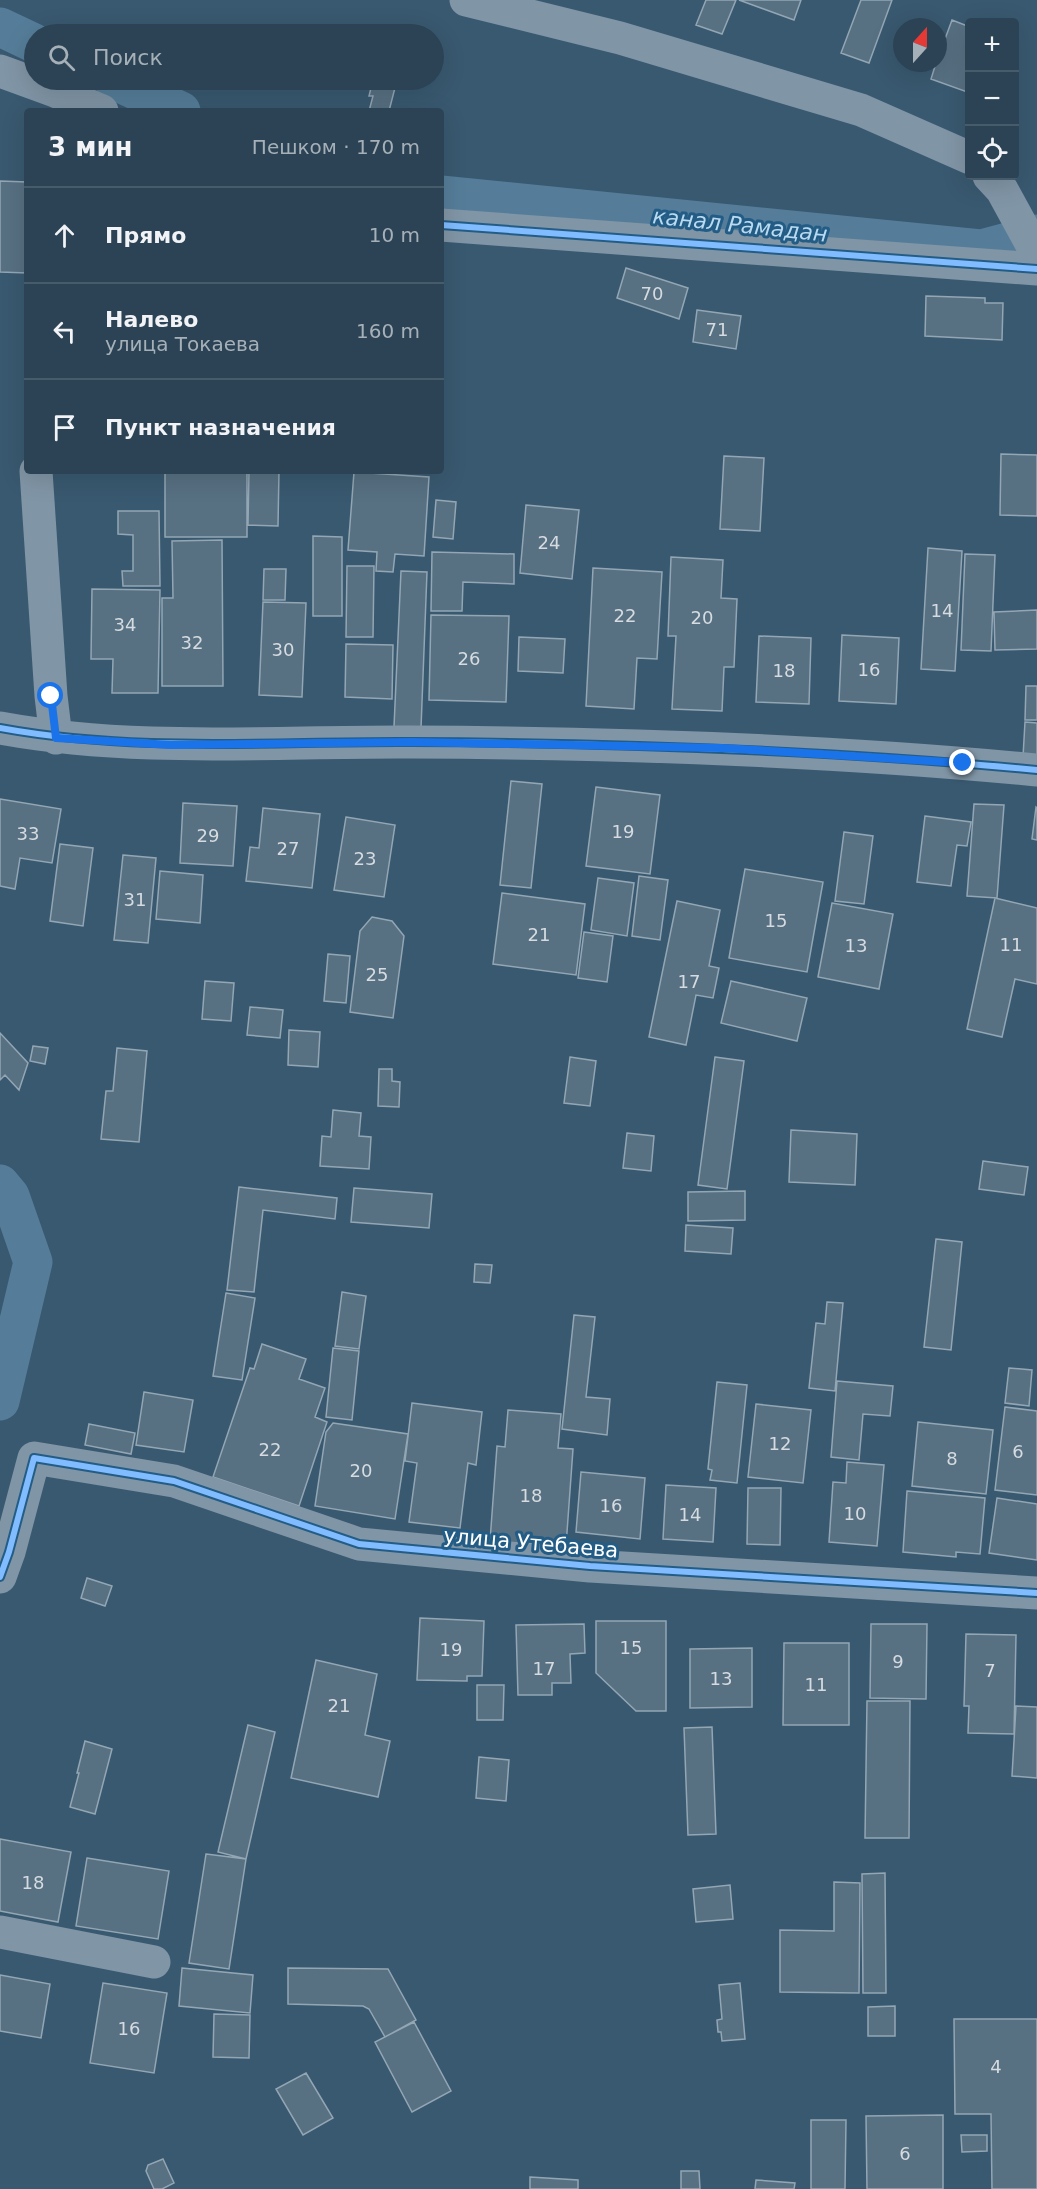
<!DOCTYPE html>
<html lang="ru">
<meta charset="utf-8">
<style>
:root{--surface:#2b4354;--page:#334a5a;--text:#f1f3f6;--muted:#a6b0b8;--line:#475c6b}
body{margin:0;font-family:"DejaVu Sans",sans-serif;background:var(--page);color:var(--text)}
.controls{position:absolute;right:18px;top:18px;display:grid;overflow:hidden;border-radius:6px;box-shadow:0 6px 24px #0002}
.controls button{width:54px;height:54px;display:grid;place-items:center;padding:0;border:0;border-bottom:2px solid var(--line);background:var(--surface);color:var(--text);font:30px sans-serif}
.compass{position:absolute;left:893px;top:18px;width:54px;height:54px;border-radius:50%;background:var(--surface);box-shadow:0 6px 24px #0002;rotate:21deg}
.stop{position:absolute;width:18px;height:18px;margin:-14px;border:4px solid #1a73e8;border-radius:50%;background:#fff}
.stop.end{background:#1a73e8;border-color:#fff;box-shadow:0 2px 6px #0008}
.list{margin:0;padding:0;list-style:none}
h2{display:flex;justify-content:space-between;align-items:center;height:78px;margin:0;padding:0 24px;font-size:26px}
h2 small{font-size:20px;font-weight:400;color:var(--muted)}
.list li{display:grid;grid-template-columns:39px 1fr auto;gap:18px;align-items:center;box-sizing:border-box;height:96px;padding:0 24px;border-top:2px solid var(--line)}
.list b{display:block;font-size:22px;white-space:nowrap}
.list p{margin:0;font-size:20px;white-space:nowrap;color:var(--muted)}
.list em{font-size:20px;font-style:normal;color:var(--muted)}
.icon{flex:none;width:33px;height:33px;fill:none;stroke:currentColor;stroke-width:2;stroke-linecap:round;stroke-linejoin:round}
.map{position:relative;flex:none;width:1037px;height:2189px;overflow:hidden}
.search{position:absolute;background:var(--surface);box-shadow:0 6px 24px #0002;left:24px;top:24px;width:420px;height:66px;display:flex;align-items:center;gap:15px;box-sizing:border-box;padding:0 21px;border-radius:33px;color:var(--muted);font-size:22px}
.panel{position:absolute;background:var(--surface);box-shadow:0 6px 24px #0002;left:24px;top:108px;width:420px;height:366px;border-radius:6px}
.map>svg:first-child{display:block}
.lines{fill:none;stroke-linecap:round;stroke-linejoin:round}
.canal{stroke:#557d99;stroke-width:39}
.building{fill:#577082;stroke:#93a6b4;stroke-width:1.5}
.minor{stroke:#8095a6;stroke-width:33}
.cycleway-casing{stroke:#235d86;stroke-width:10}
.cycleway{stroke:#80bcff;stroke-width:6}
.route{stroke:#1a73e8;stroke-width:8}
.labels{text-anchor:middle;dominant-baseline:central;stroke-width:6;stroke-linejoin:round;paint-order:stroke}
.number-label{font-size:18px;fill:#d5dbe0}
.street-label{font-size:21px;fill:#fff;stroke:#235d86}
.water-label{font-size:22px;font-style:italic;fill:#b9daf0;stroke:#235d86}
</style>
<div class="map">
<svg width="1037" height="2189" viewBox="0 0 1037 2189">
<rect width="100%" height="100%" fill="#395970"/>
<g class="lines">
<!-- canal -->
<path class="canal" d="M0,27l34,16
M113,80l68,31
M441,195l540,54 56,-15
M0,1184l10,12 23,66 -33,139"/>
</g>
<!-- building -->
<path class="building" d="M706,0h30l-14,34 -26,-9z
M739,0h62l-7,20z
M861,0h31l-23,63 -28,-10z
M952,20l18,7v66l-39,-14 5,-16h2v-27l7,3z
M373,80h24l-8,31h-20l4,-15h-4z
M0,181l27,1v91l-27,-1z
M626,268l62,20 -9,31 -62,-21z
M926,296l59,2v5h18l-1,37 -77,-4z
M697,310l44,6 -5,33 -43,-7z
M1001,454l36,1v61l-37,-1z
M724,456l40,2 -4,73 -40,-2z
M165,471h82v66h-82z
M249,471h30l-1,55 -30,-1z
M354,472l75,5 -5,79 -29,-2 -2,18 -17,-1 1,-19 -29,-2z
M436,500l20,2 -3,37 -20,-2z
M526,505l53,5 -7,69 -52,-6z
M118,511h41l1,75h-37l-1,-15h11v-36l-15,-1z
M313,536l29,1v79h-29z
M222,540l1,146h-61v-88h11l-1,-57z
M928,548l34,3 -7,120 -34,-2z
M432,552l82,2v30l-51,-2 -1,29h-31z
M965,554l30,1 -4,96 -30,-1z
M671,557l52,3 -2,38 16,1 -3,68h-10l-2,44 -50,-2 4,-73h-8z
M347,566h27l-1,71h-27z
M593,568l69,4 -5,87 -20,-1 -3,51 -48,-3z
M264,569h22l-1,31h-22z
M401,571l26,1 -6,156 -27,-1z
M92,589l68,1 -2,103h-46l1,-34h-22z
M263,602l43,1 -4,94 -43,-2z
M1037,610v39l-42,1 -1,-38z
M431,615l78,1 -3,86 -77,-2z
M842,635l57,3 -3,66 -57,-3z
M759,636l52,2 -2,66 -53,-2z
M519,637l46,2 -2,34 -45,-2z
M346,644l47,1 -1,54 -47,-2z
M1026,686h11v34h-12z
M1025,722l12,1v34h-14z
M511,781l31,3 -11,104 -31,-3z
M596,787l64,8 -10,79 -64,-8z
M0,799l61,10 -9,54 -32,-5 -5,31 -15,-3z
M183,803l54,3 -4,60 -53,-3z
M974,804l30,1 -7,93 -30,-2z
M1036,807l1,1v32l-5,-1z
M263,808l57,6 -8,74 -66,-7 4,-34 9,1z
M925,816l46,6 -4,24 -10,-1 -6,41 -34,-4z
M346,817l49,8 -11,72 -50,-7z
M844,832l29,4 -9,68 -29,-3z
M60,844l33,4 -10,78 -33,-5z
M123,855l33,3 -8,85 -34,-3z
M745,869l78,13 -16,90 -78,-14z
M160,871l43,4 -3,48 -44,-4z
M639,876l29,4 -8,60 -28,-4z
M598,878l36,5 -7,53 -36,-6z
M502,893l83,11 -9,71 -83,-11z
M995,898l42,10v76l-22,-5 -13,58 -35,-8z
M677,901l43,9 -11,56 10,2 -6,30 -17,-3 -10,50 -37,-8z
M832,903l61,11 -14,75 -61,-12z
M372,917l20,4 12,15 -11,82 -43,-6 10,-81z
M584,932l29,4 -6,46 -29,-4z
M328,954l22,2 -4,47 -22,-2z
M205,981l29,2 -3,38 -29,-2z
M731,981l76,17 -10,43 -76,-18z
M250,1007l33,3 -3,28 -33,-3z
M289,1030l31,2 -2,35 -30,-2z
M0,1033l28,30 -9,27 -14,-15 -5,5z
M33,1046l15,2 -3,16 -15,-3z
M117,1048l30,3 -8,91 -38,-3 5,-48h7z
M570,1057l26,4 -6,45 -26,-3z
M715,1057l29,4 -17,128 -29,-4z
M379,1069h13v12l8,1 -1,25 -21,-1z
M333,1110l28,3 -2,23 12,1 -2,32 -49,-3 2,-30 9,1z
M791,1130l66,4 -2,51 -66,-3z
M627,1133l27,3 -3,35 -28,-3z
M983,1161l45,6 -4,28 -45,-6z
M239,1187l98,11 -2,21 -72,-9 -9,82 -27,-2z
M354,1188l78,6 -3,34 -78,-6z
M745,1191v29l-57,1v-29z
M686,1225l47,3 -2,26 -46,-3z
M936,1239l26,3 -11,108 -27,-3z
M475,1264l17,1 -2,18 -16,-1z
M342,1292l24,4 -7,53 -24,-3z
M226,1293l29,5 -13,82 -29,-4z
M827,1302l16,1 -8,88 -26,-3 7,-65 9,1z
M574,1315l21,2 -9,80 24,2 -3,36 -45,-6z
M262,1344l44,15 -7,20 26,9 -10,29 12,5 -28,84 -86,-29 37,-109 4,1z
M333,1348l26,3 -7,69 -26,-3z
M1009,1368l23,2 -3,36 -24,-3z
M837,1381l56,5 -3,30 -27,-2 -4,46 -28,-3z
M717,1382l30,3 -10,98 -27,-3 2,-10 -4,-1z
M144,1392l49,8 -9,52 -48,-7z
M412,1403l70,9 -6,53 -8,-2 -8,65 -51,-6 8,-59 -12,-2z
M756,1404l55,6 -8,73 -55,-6z
M1005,1407l32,4v84l-42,-5z
M508,1410l53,4 -3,34 15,1 -7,97 -76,-5 7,-95 8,1z
M918,1422l75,8 -7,64 -74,-8z
M333,1423l75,11 -13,85 -80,-13 11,-74z
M89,1424l46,9 -4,21 -46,-9z
M847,1462l37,3 -7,81 -48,-4 4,-60 13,1z
M581,1472l64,6 -5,61 -64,-7z
M666,1485l50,3 -3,54 -50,-3z
M748,1488h33l-1,57 -33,-1z
M907,1491l78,7 -5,56 -24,-2v5l-53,-5z
M997,1498l40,6v56l-48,-7z
M87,1578l25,8 -7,20 -24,-8z
M420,1618l64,3 -2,55h-15v5l-50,-1z
M596,1621h70v90h-30l-40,-38z
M584,1624l1,29 -15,1 1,29h-19v12h-34l-2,-70z
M871,1624h56l-1,75 -56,-1z
M966,1634l50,1 -2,99 -46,-1 1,-27h-5z
M784,1643h65v82h-66z
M752,1648v59l-62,1v-59z
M316,1660l61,14 -12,61 25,6 -12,56 -87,-19z
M477,1685h27l-1,35h-26z
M867,1701h43l-1,137h-44z
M1016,1706l21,1v71l-25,-2z
M248,1725l27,7 -29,127 -28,-7z
M712,1727l4,107 -28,1 -4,-107z
M85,1741l27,8 -17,65 -25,-7 9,-34h-2z
M479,1757l30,3 -3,41 -30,-3z
M0,1839l71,13 -13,70 -58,-11z
M206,1854l40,5 -17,110 -40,-6z
M87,1858l82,13 -11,68 -82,-13z
M885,1873l1,120h-23l-1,-119z
M834,1882l26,1 -1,110 -79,-1v-62l54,1z
M730,1885l3,34 -37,3 -3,-33z
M182,1968l71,7 -3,38 -71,-7z
M288,1968l100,1 28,51 -31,17 -16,-28 -6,-3 -75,-2z
M0,1975l50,9 -9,54 -41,-7z
M103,1983l64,10 -13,80 -64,-10z
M740,1983l5,56 -23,2 -1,-9h-3l-1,-12 5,-1 -3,-34z
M895,2006v30h-27v-29z
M214,2014l36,1 -1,43 -36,-1z
M954,2019h83v170h-45l-1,-75h-36z
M414,2022l37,69 -39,21 -37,-70z
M306,2073l27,45 -30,17 -27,-46z
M943,2115v74h-76l-1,-73z
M811,2120h35l-1,69h-34z
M961,2135h26v16l-25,1z
M163,2159l11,24 -12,6h-8l-8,-18 2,-6z
M681,2171h18l1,18h-19z
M530,2177l48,3v9h-48z
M756,2180l39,3 -1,6h-39z"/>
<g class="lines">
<!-- minor -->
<path class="minor" d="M466,0l154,38 241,72 109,48
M0,71l55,20 47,20
M989,176l13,14 35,64
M441,225l596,44
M36,471l15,225 5,42
M0,728c136,25 274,13 411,14 209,1 418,8 626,28
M0,1577l9,-25 25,-94 140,23 185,63 231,22 447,27
M0,1932l154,30"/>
<defs>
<path id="cycleway" d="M441,225l596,44
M0,728c136,25 274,13 411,14 209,1 418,8 626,28
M0,1577l9,-25 25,-94 140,23 185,63 231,22 447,27"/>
</defs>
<!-- cycleway casing -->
<use href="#cycleway" class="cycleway-casing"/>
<!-- cycleway -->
<use href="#cycleway" class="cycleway"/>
</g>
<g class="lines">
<!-- route -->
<path class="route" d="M51,696l5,42 115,7 240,-3 311,6 241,15"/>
</g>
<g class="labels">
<!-- number labels -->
<g class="number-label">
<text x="652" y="293">70</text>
<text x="717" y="329">71</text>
<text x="549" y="542">24</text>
<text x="942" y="610">14</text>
<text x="625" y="615">22</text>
<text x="702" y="617">20</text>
<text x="125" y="624">34</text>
<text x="192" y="642">32</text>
<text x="283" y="649">30</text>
<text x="469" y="658">26</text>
<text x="869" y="669">16</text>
<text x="784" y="670">18</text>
<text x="623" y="831">19</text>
<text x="28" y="833">33</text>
<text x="208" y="835">29</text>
<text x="288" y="848">27</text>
<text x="365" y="858">23</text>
<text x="135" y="899">31</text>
<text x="776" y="920">15</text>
<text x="539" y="934">21</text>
<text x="1011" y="944">11</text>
<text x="856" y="945">13</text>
<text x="377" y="974">25</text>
<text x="689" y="981">17</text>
<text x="780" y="1443">12</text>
<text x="270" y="1449">22</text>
<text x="1018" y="1451">6</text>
<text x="952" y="1458">8</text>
<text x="361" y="1470">20</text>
<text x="531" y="1495">18</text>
<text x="611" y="1505">16</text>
<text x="855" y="1513">10</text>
<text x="690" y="1514">14</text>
<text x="631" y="1647">15</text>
<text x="451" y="1649">19</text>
<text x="898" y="1661">9</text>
<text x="544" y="1668">17</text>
<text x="990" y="1670">7</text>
<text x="721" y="1678">13</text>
<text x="816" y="1684">11</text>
<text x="339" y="1705">21</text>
<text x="33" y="1882">18</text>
<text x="129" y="2028">16</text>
<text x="996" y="2066">4</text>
<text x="905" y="2153">6</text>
</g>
<!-- street labels -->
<g class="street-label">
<text transform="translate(531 1543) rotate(5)">улица Утебаева</text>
</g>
<!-- water labels -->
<g class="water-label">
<text transform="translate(740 225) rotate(6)">канал Рамадан</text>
</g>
</g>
</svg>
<div class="controls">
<button>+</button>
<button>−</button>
<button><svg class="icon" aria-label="locate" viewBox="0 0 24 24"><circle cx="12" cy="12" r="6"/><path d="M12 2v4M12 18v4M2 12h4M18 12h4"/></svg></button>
</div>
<svg class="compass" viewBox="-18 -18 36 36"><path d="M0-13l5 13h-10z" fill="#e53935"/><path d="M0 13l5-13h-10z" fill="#a6b0b8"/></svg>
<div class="stop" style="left:51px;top:696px"></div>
<div class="stop end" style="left:963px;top:763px"></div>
<div class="search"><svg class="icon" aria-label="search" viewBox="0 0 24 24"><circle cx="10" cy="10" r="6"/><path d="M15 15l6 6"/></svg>Поиск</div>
<section class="panel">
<h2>3 мин<small>Пешком · 170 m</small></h2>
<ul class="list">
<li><svg class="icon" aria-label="ahead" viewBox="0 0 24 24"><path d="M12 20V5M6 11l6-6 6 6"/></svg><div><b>Прямо</b></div><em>10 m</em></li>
<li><svg class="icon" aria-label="left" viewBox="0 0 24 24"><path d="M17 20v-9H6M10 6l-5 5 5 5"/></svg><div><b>Налево</b><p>улица Токаева</p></div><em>160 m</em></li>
<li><svg class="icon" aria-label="arrive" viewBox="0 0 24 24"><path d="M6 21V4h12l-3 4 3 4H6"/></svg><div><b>Пункт назначения</b></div></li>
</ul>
</section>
</div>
